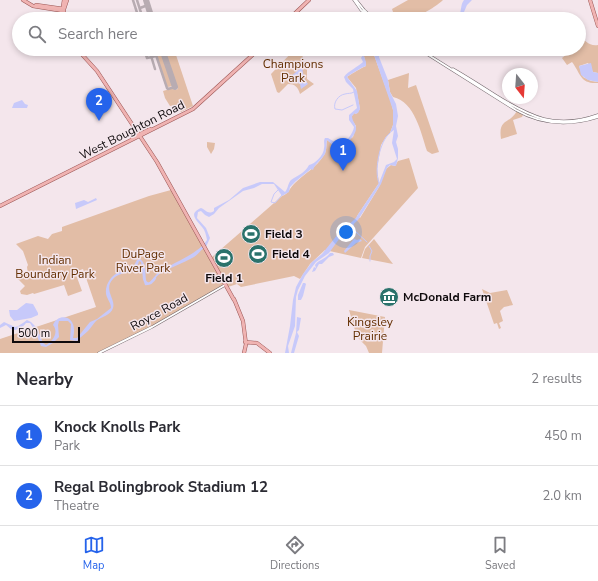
<!DOCTYPE html>
<style>
:root{--surface:#fff;--page:#f7f7f7;--text:#2b2b33;--muted:#7c7c81;--line:#e1e1e2;--accent:#2563eb}
body{margin:0;font-family:"Nunito Sans",sans-serif;background:var(--page);color:var(--text)}
.compass{position:absolute;left:502px;top:68px;width:36px;height:36px;border-radius:50%;background:var(--surface);box-shadow:0 2px 6px #0003;rotate:163deg}
.scale{position:absolute;left:12px;bottom:10px;width:68px;box-sizing:border-box;padding-left:4px;border:2px solid #0f0a0c;border-top:0;font-size:11px;line-height:14px;white-space:nowrap;color:#0f0a0c;-webkit-text-stroke:3px #f4e6ec;paint-order:stroke}
.you{position:absolute;left:346px;top:232px;width:14px;height:14px;margin:-10px;border:3px solid #fff;border-radius:50%;background:#1a73e8;box-shadow:0 0 0 6px #1a73e833}
.badge{display:grid;place-items:center;width:26px;height:26px;border-radius:50%;background:var(--accent);color:#fff;font-size:13px;font-weight:700}
.pin{position:absolute;translate:-50% -33px;filter:drop-shadow(0 1px 2px #0008)}
.pin::after{content:'';position:absolute;top:21px;width:14px;height:12px;background:inherit;clip-path:polygon(0 0,100% 0,50% 100%)}
.list{margin:0;padding:0;list-style:none}
h2{display:flex;justify-content:space-between;align-items:center;height:52px;margin:0;padding:0 16px;font-size:17px}
h2 small{font-size:13px;font-weight:400;color:var(--muted)}
.list li{display:grid;grid-template-columns:26px 1fr auto;gap:12px;align-items:center;box-sizing:border-box;height:60px;padding:0 16px;border-top:1px solid var(--line)}
.list b{display:block;font-size:15px;white-space:nowrap}
.list p{margin:0;font-size:13px;white-space:nowrap;color:var(--muted)}
.list em{font-size:13px;font-style:normal;color:var(--muted)}
.icon{flex:none;width:22px;height:22px;fill:none;stroke:currentColor;stroke-width:2;stroke-linecap:round;stroke-linejoin:round}
.map{position:relative;flex:none;width:598px;height:353px;overflow:hidden}
.search{position:absolute;background:var(--surface);box-shadow:0 2px 6px #0003;left:12px;right:12px;top:12px;height:44px;display:flex;align-items:center;gap:10px;box-sizing:border-box;padding:0 14px;border-radius:22px;color:var(--muted);font-size:15px}
.sheet{height:172px;background:var(--surface)}
nav{display:flex;justify-content:space-around;align-items:center;box-sizing:border-box;height:56px;border-top:1px solid var(--line);background:var(--surface);font-size:11px;color:var(--muted)}
nav a{display:grid;justify-items:center;gap:2px}
nav .on{color:var(--accent)}
.map>svg:first-child{display:block}
.green{fill:#e2bda6}
.water{fill:#c7c9fa}
.lines{fill:none;stroke-linecap:round;stroke-linejoin:round}
.stream{stroke:#c7c9fa;stroke-width:1}
.river{stroke:#c7c9fa;stroke-width:2.5}
.taxiway{stroke:#b8acb2;stroke-width:2.5}
.runway{stroke:#b8acb2;stroke-width:6}
.minor-casing{stroke:#71656a;stroke-width:3}
.major-casing{stroke:#9b5756;stroke-width:4}
.minor{stroke:#fff;stroke-width:2}
.major{stroke:#f0b3b2;stroke-width:3}
.labels{text-anchor:middle;dominant-baseline:central;stroke-width:3;stroke-linejoin:round;paint-order:stroke}
.park-label{font-size:12px;fill:#632e00;stroke:#f4e6ec}
.street-label{font-size:12px;fill:#0f0a0c;stroke:#f4e6ec}
.poi-label{font-size:12px;font-weight:bold;fill:#0f0a0c;stroke:#f4e6ec;text-anchor:start}
</style>
<div class="map">
<svg width="598" height="353" viewBox="0 0 598 353">
<rect width="100%" height="100%" fill="#f4e6ec"/>
<!-- green -->
<path class="green" d="M408,0h35c-11,10 -32,22 -48,18l-3,-9z
M579,35c5,5 11,12 19,10v28l-5,-1 -5,-9 -9,3 4,11 8,4 7,1v1c-18,1 -17,-9 -26,-21l-5,3 -5,-7 5,-4 -4,-5h16z
M154,49h6l13,37 -5,1 -1,-1z
M164,49h10l19,57 -12,6 -5,-7 -6,1 -5,-8 -2,-7 10,-3 1,2 4,-1z
M295,49h5l7,20v10l7,5 -14,10c-2,-7 -5,-10 -12,-10l-9,9 -2,-1 -6,-18z
M374,55l17,47 2,8v15l-3,8 -4,4 -5,8 -4,24 2,14 -22,33 3,2 19,-31 7,-18 5,-4 4,1 3,-5 11,-3 9,30 -53,59 -4,11 -36,-8 -15,14 -10,15 -6,-3 -53,11 -4,-3 -9,3 -16,-30 70,-61c7,-2 8,-9 13,-13 9,-9 22,-16 29,-28 3,-4 2,-10 3,-15l10,7 16,-10 3,-11 -4,-6v-4l2,-3 2,1 4,-5 -4,-21 -9,-11c1,-1 16,-10 19,-11l-2,-10z
M409,73l-1,15 8,-3 23,67 -7,2 -5,-3c-6,-18 -12,-49 -34,-54l-3,-5 -2,-12z
M517,111l6,4 -1,2 -9,3 4,14 -16,5c-3,-21 8,-14 16,-28z
M207,142l8,1 -1,6 -3,5 -4,-7z
M171,190l53,95 -72,42 -54,26h-98v-14l96,-32 -13,-38 -8,3 7,19 -14,5 -4,-11 -30,9 -1,-1 -6,2 -6,-1 -1,-3 5,-5 -6,-6 -3,-2 12,-4 -1,-7 1,-2 -5,-14 -7,-7 22,-8 10,3 4,-5 10,-3v-4l87,-31z
M374,239l19,25 -31,-6 3,-9z
M482,289l8,4 17,-3 6,15 -9,2 -4,4 3,10 -4,2 2,5 -2,1 -2,-6 -3,1z
M349,310l36,7 -3,36h-13l-3,-7 -9,-9z"/>
<!-- water -->
<path class="water" d="M464,0h8l-5,5 -6,14h-14l3,-1 -4,-2h-6v3h-7l2,-4 11,-2 9,5h3c4,-6 2,-13 6,-18z
M374,49h6l-1,8 9,23 2,12 6,12 2,12 -2,10 2,10 -2,6 2,7v9l-2,8 -6,-1 -3,3 -6,16 -23,36 -16,15 -13,18 -13,9 -11,14 -7,14 -2,7 -1,29 -7,20 1,7h-4l5,-27 3,-26 3,-13 7,-13 9,-12 10,-8 16,-20 17,-15 24,-36 7,-18 8,-3 3,-3 -5,-16 2,-13 -4,3 3,-8v-15l-19,-55 -10,1 2,6v4c-4,1 -17,9 -19,11l10,14 3,18 -2,4 -3,1v-1l-3,3c0,5 4,8 4,12 1,6 -12,21 -19,20 -3,-1 -7,-6 -10,-8 -1,4 0,9 -2,14 -3,6 -10,9 -12,16l-2,-1 -15,12 -6,6 -1,5 -7,4 -8,-12h-12l-8,4 -11,3 -24,17 -5,6 -5,3 -4,-2 -4,-4 -3,1 -1,6 9,10 4,10 -4,9c-5,2 -7,7 -12,10 -11,6 -22,10 -33,16 -5,3 -7,8 -11,11h-4l-3,-5 -2,-17 -2,-1c-3,15 -18,9 -26,18 -10,11 3,20 0,29 -2,7 -12,9 -17,13 -3,3 -5,7 -8,10 -3,3 -8,6 -11,10l-7,-1 1,-16 -3,-3h-9l-1,4 1,12 -6,6 -7,4 -5,-1 -6,-15 -5,-8h-4c-3,4 -10,9 -15,6 -2,-1 -3,-3 -5,-4l-6,3v-3l4,-3 11,5c5,-1 10,-6 12,-7l4,2 6,6 6,15 3,2c7,-4 13,-13 7,-20 5,-13 26,-10 20,13h4l13,-16 7,-3 14,-11c0,-6 -5,-10 -5,-15 -1,-9 6,-18 13,-21 5,-2 9,-2 13,-3l5,-9 3,-1c7,5 5,15 6,22l3,2c4,-4 7,-9 11,-12 15,-9 38,-17 47,-31 -1,-5 -2,-10 -5,-13 -4,-6 -15,-13 -1,-19 5,2 7,7 13,3v-3l15,-8 14,-12 17,-6h13l12,10c3,-3 3,-9 6,-12 7,-5 14,-7 18,-15 6,-1 15,-10 15,-17 1,-4 -1,-6 1,-10h3l12,7c6,-3 13,-11 14,-18l-5,-7v-5l8,-7 -4,-19 -7,-7 -2,-5c4,-6 14,-10 19,-15l-2,-4 2,-3z
M591,63l2,9 5,1v9l-10,-2 -7,-5 -2,-9z
M302,67l2,11 4,6 -7,5 -1,-5 -9,-4 -2,-2z
M22,100l3,4 3,1 -1,3h-15l2,-5z
M96,198l1,2 -21,9 -1,-6 9,-3 4,2z
M354,239l3,1 3,-1 2,2 -6,2 -11,10 -1,-2z
M330,253h3l1,2 -5,2 -7,7h-3l-4,7 -3,1 2,-5 2,1 -1,-3c3,-5 11,-6 15,-12z
M303,283h2l1,1 -3,12 -2,4h-3v-5z
M26,303l7,1 5,9v2l-7,3 -17,3 -4,-5 -1,-6h8z
M297,317l4,1 -2,12 -2,2 2,4 -5,17h-3l5,-20z"/>
<g class="lines">
<!-- stream -->
<path class="stream" d="M353,105l-11,5 -7,-1c-2,-6 3,-14 10,-15 3,-1 6,0 9,-2
M379,183c-5,-11 0,-42 11,-50
M278,190l-4,4 -3,8 4,1 7,-8
M353,224l2,7 12,11
M369,246l3,5 -2,5v5"/>
<!-- river -->
<path class="river" d="M144,278l2,6c5,0 7,-2 9,-6"/>
<!-- taxiway -->
<path class="taxiway" d="M133,0l6,19
M137,0l6,19
M140,8l8,-3
M144,49l3,9 9,-2
M149,49l6,20
M154,49l13,39 1,1 7,-2"/>
<!-- runway -->
<path class="runway" d="M146,0l6,19
M162,49l13,38"/>
<defs>
<path id="minor" d="M354,0l7,10 10,9
M356,0l8,10 10,9
M419,49l97,61c26,15 54,16 82,7
M453,69c14,8 28,17 42,26 35,22 61,35 103,20
M99,353l53,-26 73,-42"/>
<path id="major" d="M23,0l10,6 31,5
M590,0l8,26
M36,5l28,4
M61,19l3,-19
M64,19v-10l3,-9
M289,19l20,-19
M77,49l20,22 60,91 77,138
M132,138l18,-9
M0,206l193,-97 66,-60
M234,299l9,22 3,23 -2,9
M245,342l12,1 13,10"/>
</defs>
<!-- minor casing -->
<use href="#minor" class="minor-casing"/>
<!-- major casing -->
<use href="#major" class="major-casing"/>
<!-- minor -->
<use href="#minor" class="minor"/>
<!-- major -->
<use href="#major" class="major"/>
</g>
<!-- icons -->
<defs>
<symbol id="stadium-disc" viewBox="-11 -11 22 22"><circle r="9.5" fill="#2a726b" stroke="#f4e6ec"/><path d="M0-5a6.5 5 0 1 0 0 10a6.5 5 0 1 0 0-10ZM-3.5-1.8h7v3.6h-7Z" fill="#fff"/></symbol>
<symbol id="museum-disc" viewBox="-11 -11 22 22"><circle r="9.5" fill="#2a726b" stroke="#f4e6ec"/><path d="M0-6L6-3V-2H-6V-3ZM-5-1h2V3h-2ZM-1-1h2V3h-2ZM3-1h2V3H3ZM-6 4H6V6H-6Z" fill="#fff"/></symbol>
</defs>
<g fill-rule="evenodd">
<use href="#stadium-disc" x="240" y="223" width="22" height="22"/>
<use href="#stadium-disc" x="247" y="243" width="22" height="22"/>
<use href="#stadium-disc" x="213" y="247" width="22" height="22"/>
<use href="#museum-disc" x="378" y="286" width="22" height="22"/>
</g>
<g class="labels">
<!-- park labels -->
<g class="park-label">
<text x="293" y="64">Champions<tspan x="293" dy="14">Park</tspan></text>
<text x="143" y="254">DuPage<tspan x="143" dy="14">River Park</tspan></text>
<text x="55" y="260">Indian<tspan x="55" dy="14">Boundary Park</tspan></text>
<text x="370" y="322">Kingsley<tspan x="370" dy="14">Prairie</tspan></text>
</g>
<!-- street labels -->
<g class="street-label">
<text transform="translate(132 130) rotate(-27)">West Boughton Road</text>
<text transform="translate(159 312) rotate(-29)">Royce Road</text>
</g>
<!-- poi labels -->
<g class="poi-label">
<text x="265" y="234">Field 3</text>
<text x="272" y="254">Field 4</text>
<text x="224" y="278" text-anchor="middle">Field 1</text>
<text x="403" y="297">McDonald Farm</text>
</g>
</g>
</svg>
<svg class="compass" viewBox="-18 -18 36 36"><path d="M0-13l5 13h-10z" fill="#e53935"/><path d="M0 13l5-13h-10z" fill="#7c7c81"/></svg>
<div class="scale">500 m</div>
<div class="you"></div>
<div class="pin badge" style="left:343px;top:171px">1</div>
<div class="pin badge" style="left:99px;top:121px">2</div>
<div class="search"><svg class="icon" aria-label="search" viewBox="0 0 24 24"><circle cx="10" cy="10" r="6"/><path d="M15 15l6 6"/></svg>Search here</div>
</div>
<section class="sheet">
<h2>Nearby<small>2 results</small></h2>
<ul class="list">
<li><span class="badge">1</span><div><b>Knock Knolls Park</b><p>Park</p></div><em>450 m</em></li>
<li><span class="badge">2</span><div><b>Regal Bolingbrook Stadium 12</b><p>Theatre</p></div><em>2.0 km</em></li>
</ul>
</section>
<nav>
<a class="on"><svg class="icon" aria-label="map" viewBox="0 0 24 24"><path d="M3 6l6-2 6 2 6-2v14l-6 2-6-2-6 2zM9 4v14M15 6v14"/></svg>Map</a>
<a><svg class="icon" aria-label="directions" viewBox="0 0 24 24"><path d="M12 3l9 9-9 9-9-9zM9 14v-3h6M13 9l2 2-2 2"/></svg>Directions</a>
<a><svg class="icon" aria-label="saved" viewBox="0 0 24 24"><path d="M7 4h10v16l-5-4-5 4z"/></svg>Saved</a>
</nav>
